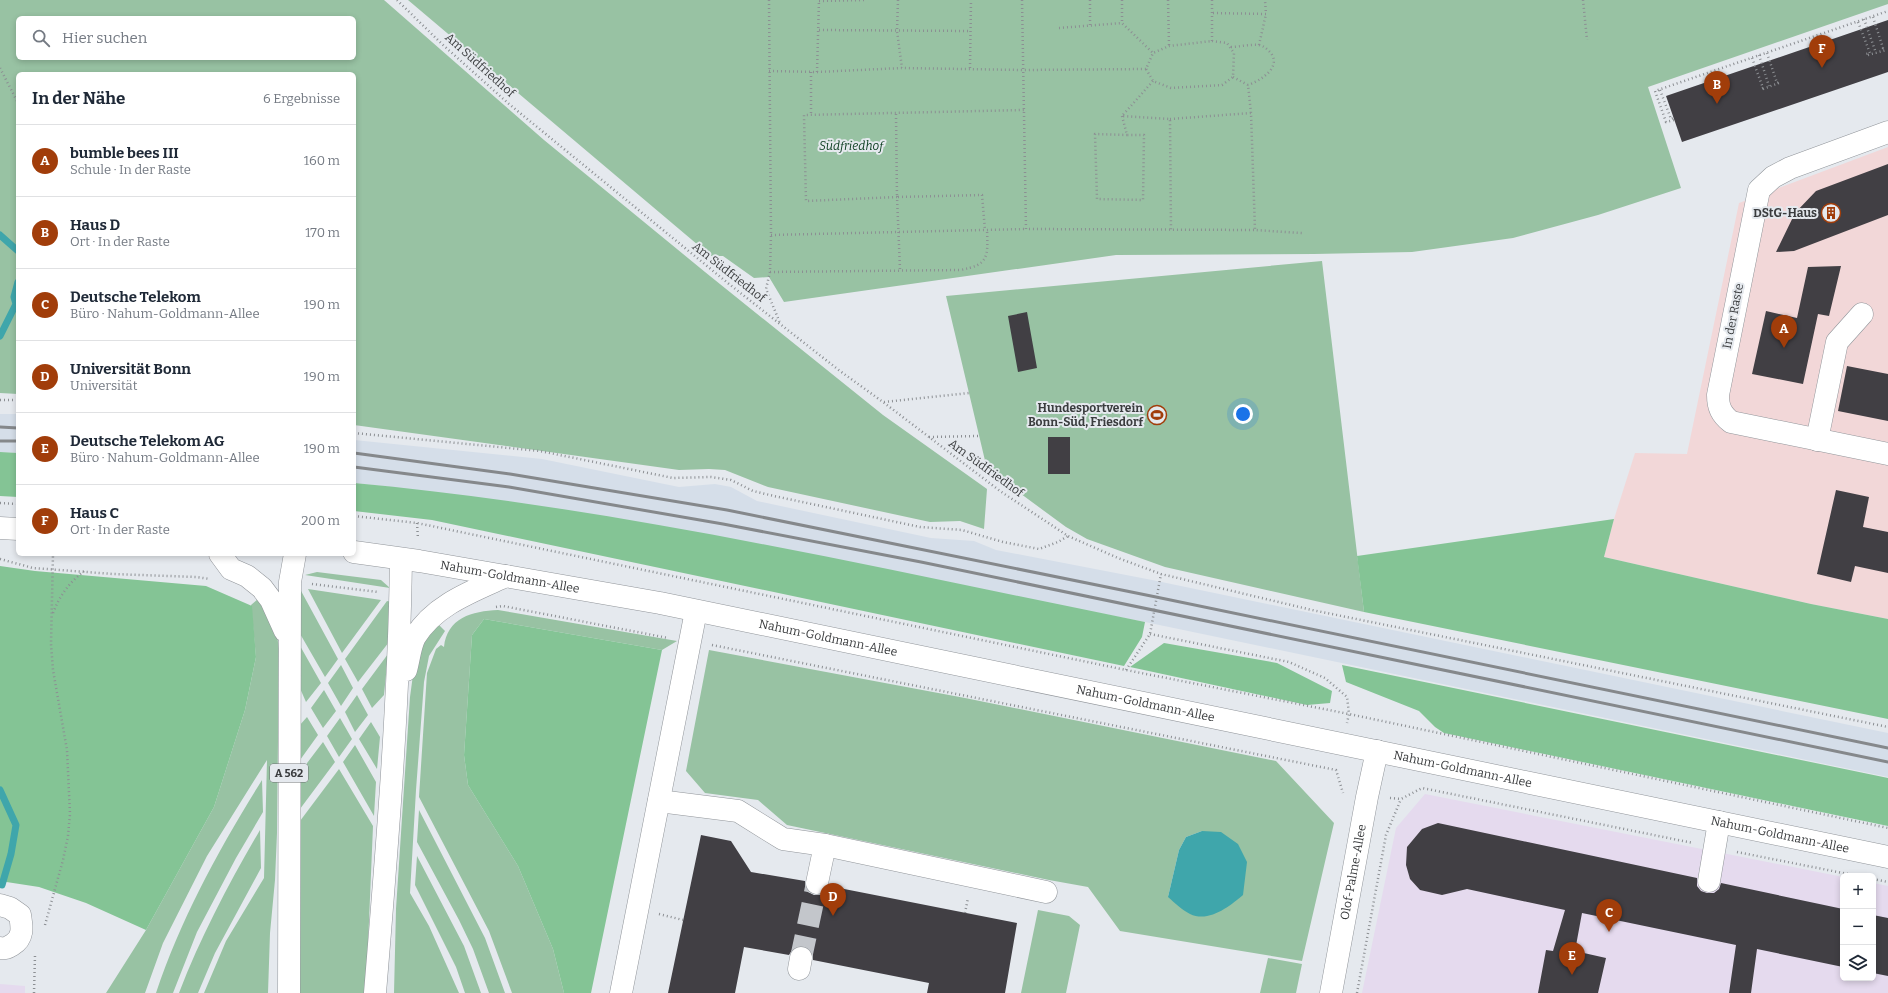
<!DOCTYPE html>
<html lang="de">
<meta charset="utf-8">
<style>
:root{--surface:#fff;--page:#f2f2f3;--text:#1f2937;--muted:#747a83;--line:#e0e1e3;--accent:#a13d0a}
body{margin:0;font-family:Bitter,serif;background:var(--page);color:var(--text)}
.controls{position:absolute;right:12px;bottom:12px;display:grid;overflow:hidden;border-radius:6px;box-shadow:0 2px 6px #0003}
.controls button{width:36px;height:36px;display:grid;place-items:center;padding:0;border:0;border-bottom:1px solid var(--line);background:var(--surface);color:var(--text);font:20px sans-serif}
.you{position:absolute;left:1243px;top:414px;width:14px;height:14px;margin:-10px;border:3px solid #fff;border-radius:50%;background:#1a73e8;box-shadow:0 0 0 6px #1a73e833}
.badge{display:grid;place-items:center;width:26px;height:26px;border-radius:50%;background:var(--accent);color:#fff;font-size:13px;font-weight:700}
.pin{position:absolute;translate:-50% -33px;filter:drop-shadow(0 1px 2px #0008)}
.pin::after{content:'';position:absolute;top:21px;width:14px;height:12px;background:inherit;clip-path:polygon(0 0,100% 0,50% 100%)}
.list{margin:0;padding:0;list-style:none}
h2{display:flex;justify-content:space-between;align-items:center;height:52px;margin:0;padding:0 16px;font-size:17px}
h2 small{font-size:13px;font-weight:400;color:var(--muted)}
.list li{display:grid;grid-template-columns:26px 1fr auto;gap:12px;align-items:center;box-sizing:border-box;height:72px;padding:0 16px;border-top:1px solid var(--line)}
.list b{display:block;font-size:15px;white-space:nowrap}
.list p{margin:0;font-size:13px;white-space:nowrap;color:var(--muted)}
.list em{font-size:13px;font-style:normal;color:var(--muted)}
.icon{flex:none;width:22px;height:22px;fill:none;stroke:currentColor;stroke-width:2;stroke-linecap:round;stroke-linejoin:round}
.map{position:relative;flex:none;width:1888px;height:993px;overflow:hidden}
.search{position:absolute;background:var(--surface);box-shadow:0 2px 6px #0003;left:16px;top:16px;width:340px;height:44px;display:flex;align-items:center;gap:10px;box-sizing:border-box;padding:0 14px;border-radius:6px;color:var(--muted);font-size:15px}
.panel{position:absolute;background:var(--surface);box-shadow:0 2px 6px #0003;left:16px;top:72px;width:340px;height:484px;border-radius:6px}
.map>svg:first-child{display:block}
.commercial{fill:#e5daee}
.industrial{fill:#f2d7d8}
.built{fill:#d5dee9}
.green{fill:#98c2a3;fill-rule:evenodd}
.forest{fill:#84c495}
.water{fill:#3fa6ab}
.lines{fill:none;stroke-linecap:round;stroke-linejoin:round}
.stream{stroke:#3fa6ab;stroke-width:7}
.building{fill:#413f44}
.minor-tunnel{stroke:#c3c6cb;stroke-width:22;stroke-dasharray:22 11;stroke-linecap:butt}
.minor-casing{stroke:#91959a;stroke-width:23}
.major-casing{stroke:#91959a;stroke-width:23}
.highway-casing{stroke:#91959a;stroke-width:23}
.path{stroke:#8c8f93;stroke-width:2.5;stroke-dasharray:1 3;stroke-linecap:butt}
.minor{stroke:#fff;stroke-width:22}
.major{stroke:#fff;stroke-width:22}
.highway{stroke:#fff;stroke-width:22}
.rail{stroke:#85888b;stroke-width:3}
.labels{text-anchor:middle;dominant-baseline:central;stroke-width:4;stroke-linejoin:round;paint-order:stroke}
.shield{fill:#e5e9ee;stroke:#6d7073;stroke-width:1}
.shield-label{font-size:11px;font-weight:bold;fill:#3a3c3e}
.street-label{font-size:12px;fill:#3a3c3e;stroke:#e5e9ee}
.park-label{font-size:12px;font-style:italic;fill:#073a1c;stroke:#e5e9ee}
.poi-label{font-size:12px;font-weight:bold;fill:#3a3c3e;stroke:#e5e9ee;text-anchor:end}
</style>
<div class="map">
<svg width="1888" height="993" viewBox="0 0 1888 993">
<rect width="100%" height="100%" fill="#e5e9ee"/>
<!-- commercial -->
<path class="commercial" d="M1425,794l418,83v101h30v-95l15,3v107h-526l34,-165z
M0,984l25,2v7h-25z"/>
<!-- industrial -->
<path class="industrial" d="M1888,147v472l-77,-15 -207,-47 10,-38 21,-66 52,1 52,-251z"/>
<!-- built -->
<path class="built" d="M0,414h18v39l-18,-1z
M354,440l188,19 137,28 36,-3 16,3 26,14 174,37 43,3 22,9 156,30 736,153v44l-743,-155 -484,-95 -278,-41 -29,-3z"/>
<!-- green -->
<path class="green" d="M0,0h384l160,140 161,132 178,143 104,74 -3,40 -24,-8 -30,1 -162,-35 -43,-17 -16,-1 -30,1 -325,-45v-351h-336v320l-18,-1zM18,18h336v40h-336z
M408,0h1480v4l-240,83 33,101 -83,27 -85,23 -101,14 -98,2 -198,1 -332,47 -15,-25 -15,1 -31,-22h-12z
M1322,261l42,351 -199,-45 -78,-28 -21,-12 -79,-58 -41,-173z
M317,572l64,8 9,8 -85,-13z
M300,589l38,70 -13,18 -26,-45z
M308,589l73,11 -39,53z
M259,598l17,30 3,21 -2,184 -2,47 -5,53 -2,60h-64l22,-52 38,-63 3,-118 -60,96 -44,87 -18,50h-39l40,-63 68,-123 31,-97 11,-53 -5,-52z
M387,601l5,1 -3,40 -31,40 -13,-23z
M498,610l179,31 -15,9 -178,-31 -12,16 -8,120 4,30 50,81 35,83 11,44h-52l-23,-62 -70,-134 8,-124 9,-24 5,-4 3,2c3,-29 28,-36 54,-37z
M437,623l8,8 -16,25 -5,26 -8,108 -6,103 19,33 30,67h-65l2,-84 14,-212 5,-37 10,-24z
M299,644l22,39 -15,19 -7,-16z
M709,650l256,48 311,63 58,62 -32,138 -182,-30 -32,-44 -39,-7 -262,-55 -29,-25 -53,-7 -19,-22zM1202,831l-34,66 11,-47 7,-13z
M388,654l-4,41 -12,13 -10,-19z
M341,665l12,23 -12,18 -13,-23z
M324,690l12,21 -13,17 -12,-20z
M357,695l11,20 -13,17 -10,-20z
M307,717l11,18 -18,25 -1,-34z
M340,718l12,21 -13,18 -12,-21z
M371,722l9,15 -3,32 -18,-30z
M323,742l12,20 -38,51 1,-38z
M355,745l21,37 -2,34 -31,-54z
M339,769l34,57 -7,167h-69v-168z
M262,780l1,32 -27,46 -39,74 -24,61h-17c25,-75 64,-146 106,-213z
M419,810l66,128 20,55h-16l-16,-44 -14,-29 -42,-78z
M260,830l1,38 -46,85 -17,40h-19c22,-57 50,-110 81,-163z
M417,856l47,90 17,47h-16l-9,-26 -41,-82z
M1038,910l31,6 11,9 -14,68h-45z
M1268,958l34,6 -6,29h-36z"/>
<!-- forest -->
<path class="forest" d="M0,452l18,1v44l-18,-1z
M354,483c265,24 531,87 791,139l-3,15 -18,29 -692,-146 -78,-9z
M1614,519l-10,38 207,47 77,15v100l-524,-107 -7,-56z
M0,566l35,5 171,15 46,20 4,51 -11,53 -31,97 -68,123 -60,-27 -47,-16 -39,-6z
M484,619l178,31 -71,343h-27l-11,-44 -35,-83 -50,-81 -4,-30 8,-120z
M1164,643l113,20 55,28 -2,12 -23,2 -177,-38z
M1342,665l546,113v48l-444,-93 -9,-6 -16,-16 -73,-29z"/>
<!-- water -->
<path class="water" d="M1202,831l19,1 17,12 9,18 -4,33c-13,11 -34,28 -53,19 -8,-4 -15,-11 -22,-17l11,-47 7,-13z"/>
<g class="lines">
<!-- stream -->
<path class="stream" d="M0,235l18,16
M0,336l16,-32 -2,-7 4,-15
M0,790l16,35 -5,29 -9,31"/>
</g>
<!-- building -->
<path class="building" d="M1888,20v52l-206,70 -16,-46z
M1888,164v51l-94,36 -18,1 19,-39 21,-22z
M1841,266l-12,50 -11,-2 -15,70 -51,-10 14,-63 31,7 11,-51z
M1027,312l10,56 -19,4 -10,-56z
M1847,366l41,8v47l-50,-10z
M1048,437h22v37h-22z
M1836,490l33,7 -6,30 25,5v41l-33,-7 -4,16 -34,-8z
M1438,823l259,55v8l4,5 6,2h7l5,-4 2,-6 122,26v58l-86,-18 -6,44h-22l7,-48 -154,-32 -7,38 31,7 -8,35h-60l8,-43 7,1 12,-41 -98,-21 -25,6 -22,-5 -10,-11 -4,-14 1,-18 15,-18z
M701,835l30,6 20,31 54,9v6l3,5 6,3h7l6,-4 2,-5 188,37 -12,70h-78l2,-10 -116,-23v-6l-4,-5 -6,-3h-7l-4,4 -3,5 -45,-8 -9,46h-67z
M1873,915l15,3v58l-15,-3z"/>
<g class="lines">
<!-- minor-tunnel -->
<path class="minor-tunnel" d="M801,958l16,-75"/>
<defs>
<g id="minor">
<path d="M1888,132l-98,36 -17,9 -14,13 -41,205c0,12 3,19 13,27l157,32"/>
<path d="M1817,440l20,-98 25,-28"/>
<path d="M659,801l79,10 45,28 42,6 221,47"/>
<path d="M1709,881l10,-59"/>
<path d="M817,883l8,-38"/>
<path d="M0,905l10,3 10,7c2,12 4,23 -8,30 -5,3 -7,4 -12,3"/>
<path d="M799,969l2,-11"/>
<path d="M621,993l75,-382"/>
<path id="s1" d="M1331,993l36,-196 10,-46"/>
</g>
<g id="major">
<path d="M0,528l18,1"/>
<path id="s2" d="M354,552l65,9 241,42 1228,254"/>
</g>
<path id="highway" d="M220,554l11,15 16,7 15,12 9,12 14,31
M406,670c3,-10 4,-24 9,-33 19,-32 58,-46 91,-61
M289,993l1,-411 5,-28
M375,993c12,-144 24,-289 26,-434"/>
</defs>
<!-- minor casing -->
<use href="#minor" class="minor-casing"/>
<!-- major casing -->
<use href="#major" class="major-casing"/>
<!-- highway casing -->
<use href="#highway" class="highway-casing"/>
<!-- path -->
<path class="path" d="M397,0l46,45 66,59 220,180 111,87 43,31 117,89 68,45 50,22 43,16 151,36 576,117
M769,0l2,235 -1,37 -4,17 14,34
M898,0l-1,31 5,37
M1022,0l4,229 229,1
M1090,0v26
M1122,0v23
M1168,0l1,45
M1583,0l4,40
M819,1l46,-1
M1213,13l53,1 -1,-14
M1873,17l10,31 2,-1
M1864,19l12,34
M1858,22l12,31 -4,1
M1059,28l63,-5 31,30
M819,30l152,1
M1212,41l15,2 7,10 -1,24 -11,8 -51,3 -18,-7 -7,-12 7,-16 16,-7z
M1212,41v-41
M1259,45l7,-31
M1231,47c8,0 19,-3 28,-2 5,1 8,4 11,7 13,15 -10,29 -22,33
M1767,53l10,30 2,-1
M1759,55l10,31
M1868,55l18,-5
M1752,58l11,30 -3,1
M0,68l18,35
M970,68l1,-68
M769,71l48,1 85,-4 121,2 123,-1
M811,72v43
M817,72l2,-72
M1233,77l15,8 3,28 4,117 47,3
M1153,81l-31,35 48,3 1,111
M1763,89l16,-6
M1660,90l11,29 2,-1
M896,114l1,83 85,-2 3,35
M1122,116l5,19h17l-1,65 -46,-1 -2,-65 32,1
M1170,119l81,-6
M1674,120l-8,2 -11,-31 233,-80
M771,235l255,-6
M900,269l-3,-72 -91,4 -2,-86 220,-5
M770,272l190,-2c29,-5 28,-13 27,-41
M0,400h18
M884,402l85,-9
M354,433l186,18 133,27 38,-1 20,3 22,11 21,5 146,31 42,3 41,12 36,7 19,-7 10,-6
M929,437l50,-1
M0,503l18,1
M354,516l63,7 709,147 223,44 539,114
M417,523l1,16
M0,559l33,9 80,6 83,3 14,2
M312,584l66,8
M496,607l7,-1 165,32
M53,613c7,-18 16,-30 31,-42
M1150,634l139,28 36,16 22,19 2,17 -2,9
M712,645l624,125 7,23
M1126,670l24,-36 11,-60
M1390,798l11,1 21,-11 271,55
M1737,852l121,24
M1873,879l15,3
M965,913l3,-15
M659,914l24,6
M45,925l18,-65 5,-24 2,-22 -3,-64 -14,-80 -2,-26 2,-90
M34,993l1,-38
M1357,993l29,-158 15,-36"/>
<!-- minor -->
<use href="#minor" class="minor"/>
<!-- major -->
<use href="#major" class="major"/>
<!-- highway -->
<use href="#highway" class="highway"/>
<!-- rail -->
<path class="rail" d="M0,427l18,1
M0,441h18
M354,453l156,21 217,36 429,87 732,151
M354,467l155,20 214,37 198,38 967,200"/>
</g>
<!-- icons -->
<defs>
<symbol id="building-ring" viewBox="-11 -11 22 22"><circle r="9.5" fill="#e5e9ee" stroke="#a13d0a" stroke-width="1.5"/><path d="M-4-6H4V6H1V3H-1V6H-4ZM-2.5-4.3h1.7v1.8h-1.7ZM.8-4.3h1.7v1.8H.8ZM-2.5-1h1.7V.8h-1.7ZM.8-1h1.7V.8H.8Z" fill="#a13d0a"/></symbol>
<symbol id="stadium-ring" viewBox="-11 -11 22 22"><circle r="9.5" fill="#e5e9ee" stroke="#a13d0a" stroke-width="1.5"/><path d="M0-5a6.5 5 0 1 0 0 10a6.5 5 0 1 0 0-10ZM-3.5-1.8h7v3.6h-7Z" fill="#a13d0a"/></symbol>
</defs>
<g fill-rule="evenodd">
<use href="#building-ring" x="1820" y="202" width="22" height="22"/>
<use href="#stadium-ring" x="1146" y="404" width="22" height="22"/>
</g>
<g class="labels">
<!-- shield labels -->
<rect class="shield" x="270" y="764" width="38" height="18" rx="3"/>
<g class="shield-label">
<text x="289" y="773">A 562</text>
</g>
<!-- street labels -->
<g class="street-label">
<text transform="translate(480 65) rotate(42)">Am Südfriedhof</text>
<text transform="translate(729 272) rotate(38)">Am Südfriedhof</text>
<text transform="translate(1733 316) rotate(-79)">In der Raste</text>
<text transform="translate(986 468) rotate(36)">Am Südfriedhof</text>
<text stroke="none"><textPath href="#s2" startOffset="158">Nahum-Goldmann-Allee</textPath></text>
<text stroke="none"><textPath href="#s2" startOffset="482">Nahum-Goldmann-Allee</textPath></text>
<text stroke="none"><textPath href="#s2" startOffset="806">Nahum-Goldmann-Allee</textPath></text>
<text stroke="none"><textPath href="#s2" startOffset="1130">Nahum-Goldmann-Allee</textPath></text>
<text stroke="none"><textPath href="#s2" startOffset="1454">Nahum-Goldmann-Allee</textPath></text>
<text stroke="none"><textPath href="#s1" startOffset="123">Olof-Palme-Allee</textPath></text>
</g>
<!-- park labels -->
<g class="park-label">
<text x="851" y="146">Südfriedhof</text>
</g>
<!-- poi labels -->
<g class="poi-label">
<text x="1817" y="213">DStG-Haus</text>
<text x="1143" y="408">Hundesportverein<tspan x="1143" dy="14">Bonn-Süd, Friesdorf</tspan></text>
</g>
</g>
</svg>
<div class="controls">
<button>+</button>
<button>−</button>
<button><svg class="icon" aria-label="layers" viewBox="0 0 24 24"><path d="M12 4l9 5-9 5-9-5zM3 14l9 5 9-5"/></svg></button>
</div>
<div class="you"></div>
<div class="pin badge" style="left:1784px;top:348px">A</div>
<div class="pin badge" style="left:1717px;top:104px">B</div>
<div class="pin badge" style="left:1609px;top:932px">C</div>
<div class="pin badge" style="left:833px;top:916px">D</div>
<div class="pin badge" style="left:1572px;top:975px">E</div>
<div class="pin badge" style="left:1822px;top:68px">F</div>
<div class="search"><svg class="icon" aria-label="search" viewBox="0 0 24 24"><circle cx="10" cy="10" r="6"/><path d="M15 15l6 6"/></svg>Hier suchen</div>
<section class="panel">
<h2>In der Nähe<small>6 Ergebnisse</small></h2>
<ul class="list">
<li><span class="badge">A</span><div><b>bumble bees III</b><p>Schule · In der Raste</p></div><em>160 m</em></li>
<li><span class="badge">B</span><div><b>Haus D</b><p>Ort · In der Raste</p></div><em>170 m</em></li>
<li><span class="badge">C</span><div><b>Deutsche Telekom</b><p>Büro · Nahum-Goldmann-Allee</p></div><em>190 m</em></li>
<li><span class="badge">D</span><div><b>Universität Bonn</b><p>Universität</p></div><em>190 m</em></li>
<li><span class="badge">E</span><div><b>Deutsche Telekom AG</b><p>Büro · Nahum-Goldmann-Allee</p></div><em>190 m</em></li>
<li><span class="badge">F</span><div><b>Haus C</b><p>Ort · In der Raste</p></div><em>200 m</em></li>
</ul>
</section>
</div>
